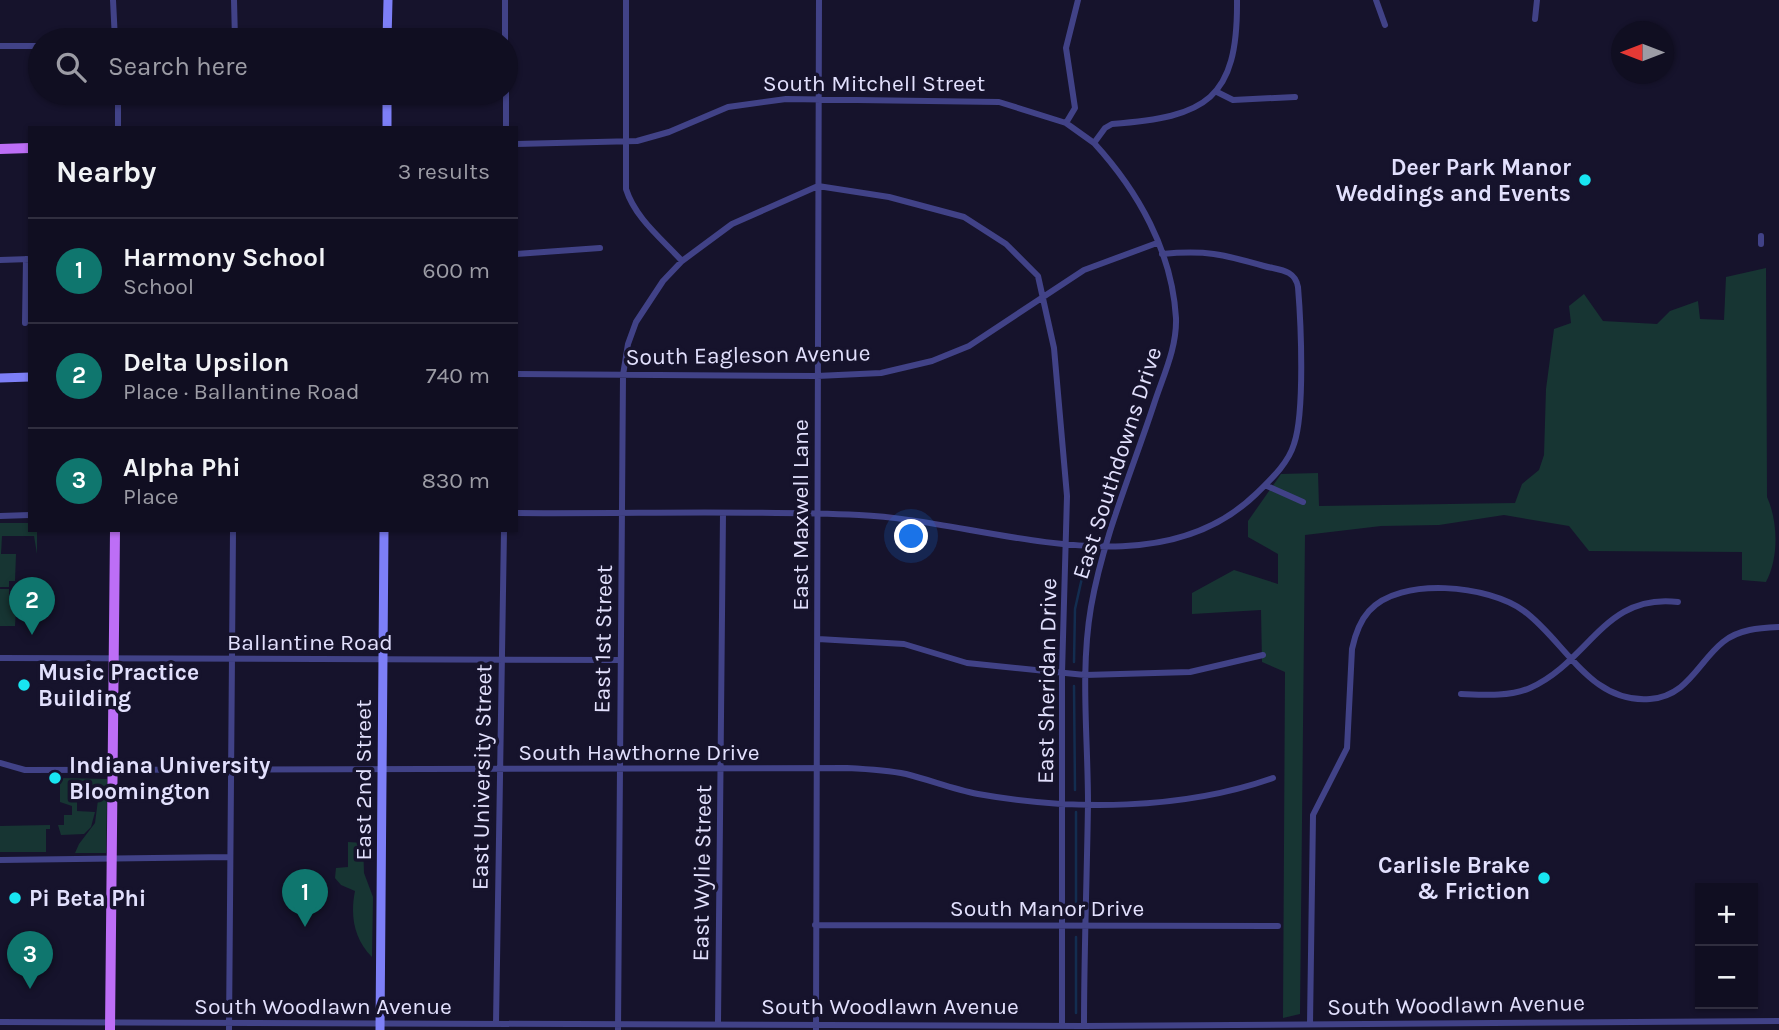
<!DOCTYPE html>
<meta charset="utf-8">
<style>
:root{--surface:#100e21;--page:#1e1c2e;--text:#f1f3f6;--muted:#9c9ca5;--line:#302e3f;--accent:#0f766e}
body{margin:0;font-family:Karla,sans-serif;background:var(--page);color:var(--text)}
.controls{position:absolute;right:21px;bottom:21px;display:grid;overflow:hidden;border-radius:0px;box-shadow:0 2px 5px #0004}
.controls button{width:63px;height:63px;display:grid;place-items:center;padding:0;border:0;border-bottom:2px solid var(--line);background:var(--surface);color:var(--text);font:35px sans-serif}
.compass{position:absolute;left:1611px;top:21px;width:63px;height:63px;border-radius:50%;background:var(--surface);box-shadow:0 2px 5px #0004;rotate:270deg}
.you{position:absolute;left:912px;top:537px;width:24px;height:24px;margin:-18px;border:5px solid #fff;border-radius:50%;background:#1a73e8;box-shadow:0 0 0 10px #1a73e833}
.badge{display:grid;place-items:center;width:46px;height:46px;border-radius:50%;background:var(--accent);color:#fff;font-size:23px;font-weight:700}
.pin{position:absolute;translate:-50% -58px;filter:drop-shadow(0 2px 4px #0008)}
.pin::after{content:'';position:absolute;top:37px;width:24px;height:21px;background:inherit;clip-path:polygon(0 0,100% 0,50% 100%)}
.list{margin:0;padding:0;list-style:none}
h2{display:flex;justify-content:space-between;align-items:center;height:91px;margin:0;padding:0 28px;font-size:30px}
h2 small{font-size:23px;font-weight:400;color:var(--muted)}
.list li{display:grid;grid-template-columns:46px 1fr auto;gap:21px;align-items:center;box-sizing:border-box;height:105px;padding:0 28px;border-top:2px solid var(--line)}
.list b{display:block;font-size:26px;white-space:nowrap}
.list p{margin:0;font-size:23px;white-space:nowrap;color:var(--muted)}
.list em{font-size:23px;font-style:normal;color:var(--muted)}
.icon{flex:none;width:38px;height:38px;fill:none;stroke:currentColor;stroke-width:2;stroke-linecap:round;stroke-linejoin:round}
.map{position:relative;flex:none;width:1779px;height:1030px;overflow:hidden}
.search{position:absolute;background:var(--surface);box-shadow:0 2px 5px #0004;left:28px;top:28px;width:490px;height:77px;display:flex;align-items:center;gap:18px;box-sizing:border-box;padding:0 24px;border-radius:38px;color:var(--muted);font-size:26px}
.panel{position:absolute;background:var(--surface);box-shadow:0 2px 5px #0004;left:28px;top:126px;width:490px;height:406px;border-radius:0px}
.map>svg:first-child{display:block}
.green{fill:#173533}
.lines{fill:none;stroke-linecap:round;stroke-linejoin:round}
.stream{stroke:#132d50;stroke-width:2.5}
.street{stroke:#414287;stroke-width:6}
.secondary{stroke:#7d7ff7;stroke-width:9}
.primary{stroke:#bd6ef6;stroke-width:10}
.poi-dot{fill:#18e5f1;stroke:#16132c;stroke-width:2.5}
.labels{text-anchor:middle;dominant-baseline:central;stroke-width:7;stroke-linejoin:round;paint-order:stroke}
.street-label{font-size:23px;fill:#e2e0fd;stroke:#16132c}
.poi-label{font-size:23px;font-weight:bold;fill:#e2e0fd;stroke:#16132c;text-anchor:start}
</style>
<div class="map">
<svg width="1779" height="1030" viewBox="0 0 1779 1030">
<rect width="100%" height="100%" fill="#16132c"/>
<!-- green -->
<path class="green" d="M1766,268l1,229c11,24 12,61 -1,85l-24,-2v-28l-153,-1 -20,-25 -65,-11 -65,10 -58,1 -76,9 -5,479 -17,4 2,-346 -23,-10 -1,-52 -69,4v-21l42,-23 44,14v-30l-30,-17v-16l33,-47 37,-1 1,33 196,-3 7,-19 17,-14 5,-15 2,-66 8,-60 17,-6 -2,-17 15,-12 19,27 54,3 13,-13 28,-10 2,18 24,1 2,-43z
M0,523h30v7h7v24l-3,-18h-32l-1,18h15l-1,27h-6v6h-9z
M0,589h9v7h8v4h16l-1,9h-16l-1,17h-15z
M60,778l47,1v19h-14v-7h-16v20l18,1 -4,15 -7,7 -23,1 -3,-10h6v-10h8v-9l-12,-4z
M98,800h9l-1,53h-31l4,-9 16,-21z
M50,825v4h-4v23h-46v-26z
M348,842l15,1 1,30 9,24 -1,60c-18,-18 -22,-41 -17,-66l-14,-6 -6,-7 1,-10 12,-1z"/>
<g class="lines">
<!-- stream -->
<path class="stream" d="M1074,662l1,-53 11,-49
M1074,686l1,104
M1076,812v101
M1076,1013v-76"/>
<!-- street -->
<path class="street" d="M113,0l2,40
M234,0l1,40
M505,0v40
M626,0v189c9,29 36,50 56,72
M1376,0l9,25
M1535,19l2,-19
M0,46h40
M1217,92l16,8 62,-3
M506,93v35
M1066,123l9,-15 -9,-60 12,-48
M118,128v-35
M516,144l121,-3 32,-9 59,-25 58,-8 213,3 67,21 28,20 11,-15 7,-4c94,-7 126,-24 125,-124
M1761,236v8
M516,254l84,-6
M0,260l30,-1
M25,323l1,-64
M516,374l301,2 64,-3 51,-12 37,-15 115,-76 73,-27
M1265,485l38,17
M516,513c114,1 229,-3 343,2 124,5 293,80 397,-21 14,-14 32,-30 38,-50 11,-32 7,-121 4,-157 -3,-18 -20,-17 -34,-21 -42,-12 -58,-16 -102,-12
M0,516l30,-1
M818,639l86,5 63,19 118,12 105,-3 73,-17
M0,658l620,2
M1461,694c23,1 48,3 69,-6 60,-27 74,-95 148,-86
M0,763l25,7 822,-2c20,1 40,2 59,6 24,6 47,15 72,20 95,17 204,16 295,-16
M0,860l230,-3
M815,925l463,1
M0,1022l1084,4 695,-5
M718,1023l5,-510
M496,1024l8,-494
M1310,1024l3,-209 34,-67 5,-99c3,-14 8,-28 17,-38 31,-35 120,-26 155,0 41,30 66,93 126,88 38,-3 48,-37 73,-57 16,-13 37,-14 56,-15
M1084,1026c0,-75 3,-149 4,-223 0,-65 -8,-132 3,-196 12,-69 41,-136 63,-203 9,-28 23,-56 22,-86 -4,-67 -38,-127 -82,-175
M229,1030l4,-500
M618,1030l5,-655 5,-31 8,-22 27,-41 19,-20 50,-37 86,-38 71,11 75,20 42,27 32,32 16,72 13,148 -5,177v351
M816,1030l3,-1030"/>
<!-- secondary -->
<path class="secondary" d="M387,40l1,-40
M387,93v35
M0,378l30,-1
M380,1030l4,-500"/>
<!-- primary -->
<path class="primary" d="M0,149l30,-1
M110,1030l5,-500"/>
</g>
<!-- markers -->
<g class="poi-dot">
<circle cx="1585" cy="180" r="7"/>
<circle cx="24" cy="685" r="7"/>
<circle cx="55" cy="778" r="7"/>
<circle cx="1544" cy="878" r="7"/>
<circle cx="15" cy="898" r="7"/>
</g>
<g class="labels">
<!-- street labels -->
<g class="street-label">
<text x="874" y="83">South Mitchell Street</text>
<text transform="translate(748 355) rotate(-1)">South Eagleson Avenue</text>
<text transform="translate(1117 463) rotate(-72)">East Southdowns Drive</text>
<text transform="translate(800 515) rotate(-90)">East Maxwell Lane</text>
<text transform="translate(603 639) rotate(-89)">East 1st Street</text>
<text x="310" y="642">Ballantine Road</text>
<text transform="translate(1047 681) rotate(-89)">East Sheridan Drive</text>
<text x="639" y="752">South Hawthorne Drive</text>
<text transform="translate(482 777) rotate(-89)">East University Street</text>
<text transform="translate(363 780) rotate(-90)">East 2nd Street</text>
<text transform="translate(702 873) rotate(-89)">East Wylie Street</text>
<text x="1047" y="908">South Manor Drive</text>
<text transform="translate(1456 1005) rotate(-1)">South Woodlawn Avenue</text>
<text x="323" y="1006">South Woodlawn Avenue</text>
<text x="890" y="1006">South Woodlawn Avenue</text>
</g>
<!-- poi labels -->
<g class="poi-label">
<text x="1571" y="167" text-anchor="end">Deer Park Manor<tspan x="1571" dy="26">Weddings and Events</tspan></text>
<text x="38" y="672">Music Practice<tspan x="38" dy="26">Building</tspan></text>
<text x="69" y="765">Indiana University<tspan x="69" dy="26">Bloomington</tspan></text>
<text x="1530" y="865" text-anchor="end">Carlisle Brake<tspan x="1530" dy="26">&amp; Friction</tspan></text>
<text x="29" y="898">Pi Beta Phi</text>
</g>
</g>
</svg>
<div class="controls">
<button>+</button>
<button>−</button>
</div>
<svg class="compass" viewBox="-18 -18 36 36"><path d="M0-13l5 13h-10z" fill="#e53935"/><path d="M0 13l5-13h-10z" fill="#9c9ca5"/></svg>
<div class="you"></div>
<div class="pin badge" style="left:305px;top:927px">1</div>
<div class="pin badge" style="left:32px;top:635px">2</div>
<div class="pin badge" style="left:30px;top:989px">3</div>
<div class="search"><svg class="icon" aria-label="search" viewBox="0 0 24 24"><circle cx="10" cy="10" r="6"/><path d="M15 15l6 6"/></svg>Search here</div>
<section class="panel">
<h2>Nearby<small>3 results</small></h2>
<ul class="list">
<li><span class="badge">1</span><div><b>Harmony School</b><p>School</p></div><em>600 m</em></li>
<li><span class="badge">2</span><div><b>Delta Upsilon</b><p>Place · Ballantine Road</p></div><em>740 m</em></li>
<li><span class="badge">3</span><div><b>Alpha Phi</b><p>Place</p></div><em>830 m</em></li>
</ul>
</section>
</div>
